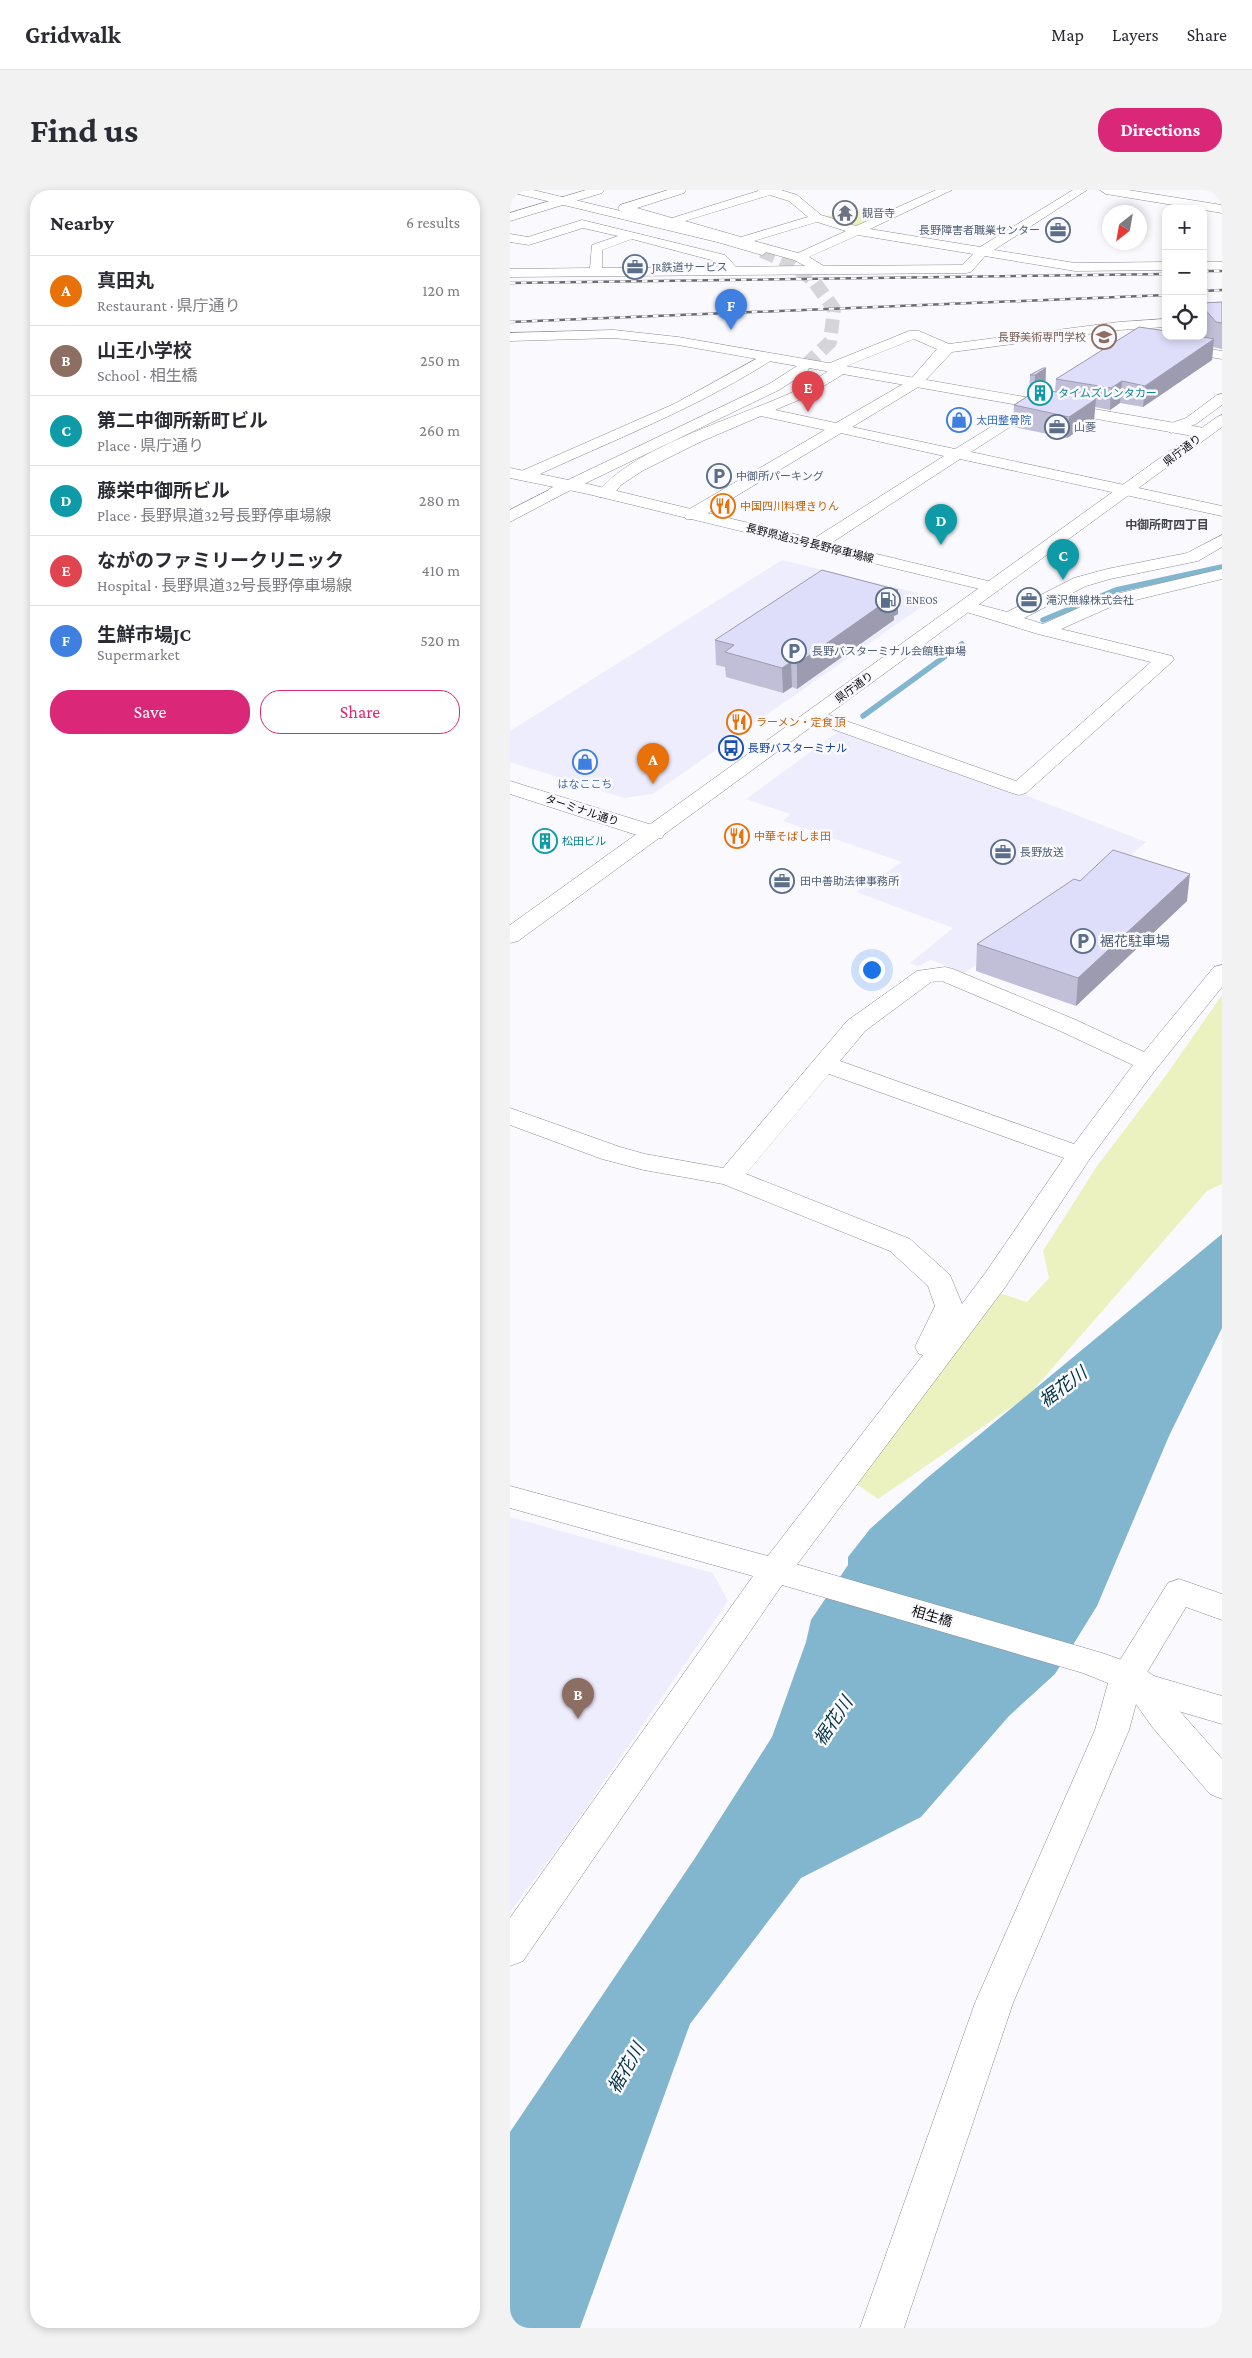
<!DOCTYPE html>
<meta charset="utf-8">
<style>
:root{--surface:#fff;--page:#f2f2f3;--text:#2b2b33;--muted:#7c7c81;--line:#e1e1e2;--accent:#db2777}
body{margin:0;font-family:"Crimson Pro","Noto Sans JP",serif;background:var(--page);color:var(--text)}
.controls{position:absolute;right:15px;top:15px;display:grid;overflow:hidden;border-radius:10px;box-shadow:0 2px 8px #0003}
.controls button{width:45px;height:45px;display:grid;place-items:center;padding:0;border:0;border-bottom:1px solid var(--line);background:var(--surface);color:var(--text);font:25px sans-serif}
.compass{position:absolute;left:592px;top:15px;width:45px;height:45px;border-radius:50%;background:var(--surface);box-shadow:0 2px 8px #0003;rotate:211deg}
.you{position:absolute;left:361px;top:779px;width:18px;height:18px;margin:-12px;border:4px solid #fff;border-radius:50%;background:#1a73e8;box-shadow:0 0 0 8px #1a73e833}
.badge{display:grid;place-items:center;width:32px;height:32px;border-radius:50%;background:var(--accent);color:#fff;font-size:16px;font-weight:700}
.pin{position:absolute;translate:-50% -41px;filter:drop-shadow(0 1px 2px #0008)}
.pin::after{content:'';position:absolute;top:26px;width:18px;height:15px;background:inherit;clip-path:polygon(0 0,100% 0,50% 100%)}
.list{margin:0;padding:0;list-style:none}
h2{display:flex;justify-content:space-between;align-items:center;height:65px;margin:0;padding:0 20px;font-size:21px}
h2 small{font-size:16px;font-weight:400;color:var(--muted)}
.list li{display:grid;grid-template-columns:32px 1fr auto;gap:15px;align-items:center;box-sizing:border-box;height:70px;padding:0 20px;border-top:1px solid var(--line)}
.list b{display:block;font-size:19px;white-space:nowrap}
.list p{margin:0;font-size:16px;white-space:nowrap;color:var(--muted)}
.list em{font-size:16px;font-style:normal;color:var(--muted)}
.actions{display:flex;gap:10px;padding:15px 20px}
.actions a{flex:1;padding:11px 0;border:1px solid var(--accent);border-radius:20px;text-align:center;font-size:18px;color:var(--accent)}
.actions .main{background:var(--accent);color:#fff}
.icon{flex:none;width:28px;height:28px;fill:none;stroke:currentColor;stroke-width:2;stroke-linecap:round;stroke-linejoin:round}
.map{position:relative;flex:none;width:712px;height:2138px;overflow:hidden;border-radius:20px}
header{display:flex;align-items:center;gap:30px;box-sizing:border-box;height:70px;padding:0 25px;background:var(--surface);border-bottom:1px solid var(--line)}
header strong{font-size:24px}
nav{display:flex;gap:28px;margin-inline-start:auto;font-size:18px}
.intro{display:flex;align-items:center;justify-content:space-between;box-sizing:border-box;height:120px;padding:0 30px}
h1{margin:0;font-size:35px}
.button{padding:12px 22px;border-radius:20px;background:var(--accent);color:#fff;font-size:18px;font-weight:700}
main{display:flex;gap:30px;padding:0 30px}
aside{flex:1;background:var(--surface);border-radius:20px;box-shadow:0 2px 8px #0003}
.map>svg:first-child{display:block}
.built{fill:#ededfe}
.green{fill:#ecf1c0}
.water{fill:#82b5ce}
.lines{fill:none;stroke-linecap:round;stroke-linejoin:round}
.stream{stroke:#82b5ce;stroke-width:5.5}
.tertiary-tunnel{stroke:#d6d6da;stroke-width:14;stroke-dasharray:14 7;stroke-linecap:butt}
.minor-casing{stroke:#8b8a94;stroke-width:1}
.tertiary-casing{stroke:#8b8a94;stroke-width:1}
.primary-casing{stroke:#8b8a94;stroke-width:1}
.trunk-casing{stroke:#8b8a94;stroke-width:1}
.minor{fill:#fff;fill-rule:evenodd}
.tertiary{fill:#fff;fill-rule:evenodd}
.primary{fill:#fff;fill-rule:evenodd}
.trunk{fill:#fff;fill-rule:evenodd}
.rail-casing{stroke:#6d6d71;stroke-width:2.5}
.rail{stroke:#fafafe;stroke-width:2;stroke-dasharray:5.5;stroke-linecap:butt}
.wall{fill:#c0bfd7}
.shaded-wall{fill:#9c9baf}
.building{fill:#dfdefa;stroke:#9c9baf}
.labels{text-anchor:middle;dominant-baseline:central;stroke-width:5;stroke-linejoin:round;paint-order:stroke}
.far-worship-label{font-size:11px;fill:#5b616d;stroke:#fafafe;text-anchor:start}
.far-service-label{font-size:11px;fill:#4e5e75;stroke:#fafafe;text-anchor:start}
.far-education-label{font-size:11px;fill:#785e54;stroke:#fafafe;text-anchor:end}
.far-culture-label{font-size:11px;fill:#0d838f;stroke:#fafafe;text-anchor:start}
.far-shop-label{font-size:11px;fill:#366cbe;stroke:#fafafe;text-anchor:start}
.far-street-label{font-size:11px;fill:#0c0c0f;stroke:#fafafe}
.far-food-label{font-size:11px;fill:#c56008;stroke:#fafafe;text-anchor:start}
.far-transit-label{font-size:11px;fill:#164399;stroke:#fafafe;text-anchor:start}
.far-neighbourhood-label{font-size:12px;font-weight:bold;fill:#45454d;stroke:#fafafe}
.service-label{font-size:14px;fill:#4e5e75;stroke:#fafafe;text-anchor:start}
.street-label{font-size:14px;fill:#0c0c0f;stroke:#fafafe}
.near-water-label{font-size:18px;font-style:italic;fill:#043345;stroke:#fafafe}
</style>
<header>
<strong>Gridwalk</strong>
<nav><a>Map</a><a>Layers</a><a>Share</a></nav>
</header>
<div class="intro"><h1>Find us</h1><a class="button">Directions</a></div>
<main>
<aside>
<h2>Nearby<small>6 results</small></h2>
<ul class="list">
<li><span class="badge" style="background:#e8710a">A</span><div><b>真田丸</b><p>Restaurant · 県庁通り</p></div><em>120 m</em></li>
<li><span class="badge" style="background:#8d6e63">B</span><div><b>山王小学校</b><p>School · 相生橋</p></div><em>250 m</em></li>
<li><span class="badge" style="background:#0f9aa8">C</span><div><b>第二中御所新町ビル</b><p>Place · 県庁通り</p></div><em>260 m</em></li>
<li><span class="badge" style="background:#0f9aa8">D</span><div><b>藤栄中御所ビル</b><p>Place · 長野県道32号長野停車場線</p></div><em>280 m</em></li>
<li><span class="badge" style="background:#e0444e">E</span><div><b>ながのファミリークリニック</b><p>Hospital · 長野県道32号長野停車場線</p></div><em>410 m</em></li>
<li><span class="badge" style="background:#3f7fe0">F</span><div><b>生鮮市場JC</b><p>Supermarket</p></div><em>520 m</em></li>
</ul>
<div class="actions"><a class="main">Save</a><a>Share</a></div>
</aside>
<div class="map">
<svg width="712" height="2138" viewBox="0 0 712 2138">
<rect width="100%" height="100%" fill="#fafafe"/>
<!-- built -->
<path class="built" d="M272,370l140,34 5,9 -274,191 -29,4 -114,-36v-31z
M328,542l11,1 153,53 144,56 -59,52 -123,79 -33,-13 -13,6 -8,-3 43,-35 -97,-36 46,-30 -119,-41 7,-7 -44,-15z
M0,1327l203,56 15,28 -162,236 -56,75z"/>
<!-- green -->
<path class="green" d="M348,20l30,5 -31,13 -37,-13c14,2 19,-1 32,0z
M712,805v189l-15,7 -178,204 -151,104 -24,-17 142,-190 31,10 22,-24 -6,-27 54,-85 67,-88z"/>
<!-- water -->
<path class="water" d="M712,1044v94l-53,108 -72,170 -42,68 -46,42 -88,101 -120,61 -111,146 -110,304h-70v-196l185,-274 77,-121 34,-95 5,-22 37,-55v-8l22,-28 57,-51z"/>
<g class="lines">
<!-- stream -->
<path class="stream" d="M533,430l73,-30 106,-23
M353,526l99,-72"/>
<!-- tertiary-tunnel -->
<path class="tertiary-tunnel" d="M252,61l28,12 23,17 21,29 -4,33 -28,27"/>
<defs>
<path id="minor" d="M76,0h18l-2,3 -92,28v-8z
M158,0h18l-2,3 -47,15 35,10 86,-27 -1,-1h24l16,5 24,20 35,11 80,-36h16l-82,39 110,18 93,-57h14l-93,60 81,13 91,-1v8l-91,1 -90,-15 -14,16 -5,1 -456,4v-8l80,-1 2,-23 26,-9 -35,-8 -54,17 -19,-3v-8l18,3 54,-17 143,35 11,12 69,-1 -11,-6 -174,-49 -2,-3 2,-3zM260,5l19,6 19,16 -67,20 -56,-16zM307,32l29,9 -48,22 -44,-12zM348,45l115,19 -11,11 -138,1 -15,-9zM122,49l83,22 7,6 -120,1v-18z
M590,0h28l94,15v8l-116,-19z
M693,72h19v8h-19z
M656,129v8l-47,3 -167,22 -32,34 -68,41 103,22 90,-55 5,1 2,3 -2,3 -79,51 251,54v10l-262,-57 -138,90h-12l-3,-4 3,-4 134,-85 -103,-23 -143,86h-12l-2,-4 2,-4 139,-81 -64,-14 -61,26 -58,29 -21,14 -10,12h-12l-2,-3c32,-46 146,-78 198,-103 11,-5 22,-13 32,-19l-4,-4 2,-3 84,-34h10l30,13 170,-22zM404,149l23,10 -27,31 -74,43 -61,-13 31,-13 39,-24 2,-3 -3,-3z
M667,154l45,7v8l-50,-8 -2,-3z
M257,163l7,4 -2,3c-77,49 -161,81 -243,119h-12l-2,-3 2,-3 157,-69z
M712,204v11l-26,19 -25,9 -8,-5 3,-3 20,-7 31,-23z
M45,297l6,2 2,3 -2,3 -51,27v-12z
M712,345v12l-24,14 -88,18 -24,7 -62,32 19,6 60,-27 119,-28v10l-107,26 -54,24 111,27 2,4 -148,133 -7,2 -7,-2 -205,-73 -3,-4 3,-4 7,-2 7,2 195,69 135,-119 -113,-28 -78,-24 -3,-4 3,-4 6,-1 41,11 67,-34 33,-9 80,-16z
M712,775v22l-69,86 -64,87 -83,126 -220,293 -11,3 -11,-3 -5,-9 5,-9 159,-206 -4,-1 -4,-7 20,-41 -7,-20 -38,-35 -167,-67 -79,-14 -42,-11 -92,-34v-17l110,39 25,7 78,14 124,-147 70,-50 28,-4 8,2 123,51 68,32 70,-85zM432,791l116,49 75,35 -59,79 -234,-83 25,-30 66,-49zM319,884l235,84 -78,114 -24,32 -12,-29 -40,-36 -164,-65z
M669,1389l43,15v26l-36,-13 -40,67 9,3 22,31 45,51v40l-12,-5 -57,-66 -17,-24 -7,26 -116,273 -109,325h-44l115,-325 120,-273 15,-54 58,-93z"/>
<path id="tertiary" d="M2,0h21l192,46 41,12 2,3 -6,4 -45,-13 -203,-49z
M104,140l64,7 526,91 8,5 -8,5 -395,-70 -2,4 -28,18 -218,105h-12l-2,-3 2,-3 220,-105 28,-18 -119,-21 -64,-7 -104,3v-8z
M0,591l152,47 3,5 -3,5 -8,1 -8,-1 -136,-44z
M0,1296l265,72 327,95 37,13 15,10 68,20v28l-91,-27 -16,-11 -32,-13 -301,-88 -259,376 -13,5v-48l243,-342 -243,-68z"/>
<path id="primary" d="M0,278l78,16 404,98 6,1 3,4 -3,4 -6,1 -404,-98 -78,-16z"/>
<path id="trunk" d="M712,225v12l-704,514 -8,2v-18l707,-508z"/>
</defs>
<!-- minor casing -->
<use href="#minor" class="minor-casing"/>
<!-- tertiary casing -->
<use href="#tertiary" class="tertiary-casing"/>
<!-- primary casing -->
<use href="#primary" class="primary-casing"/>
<!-- trunk casing -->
<use href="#trunk" class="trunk-casing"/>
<!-- minor -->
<use href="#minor" class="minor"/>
<!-- tertiary -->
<use href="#tertiary" class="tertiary"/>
<!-- primary -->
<use href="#primary" class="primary"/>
<!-- trunk -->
<use href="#trunk" class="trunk"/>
<defs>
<path id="rail" d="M693,81h19
M0,93l656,-9
M693,101l19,-1
M0,132l656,-27"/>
</defs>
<!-- rail casing -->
<use href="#rail" class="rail-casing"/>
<!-- rail -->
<use href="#rail" class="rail"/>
</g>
<!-- wall -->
<path class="wall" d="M712,112v47l-9,-2 -1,13 -69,47 -23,-4 -10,7 -15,-3 -1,13 -27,18 -54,-11 1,-22 15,-10 1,-20 16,-7 -1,22 10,2 1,-13 149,-42 -2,-1v-33z
M388,424l-4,2v4l-97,69 -5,-2 -9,6 -57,-16 -1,-10 -9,-2 -1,-25z
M677,711l-111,105 -100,-35 1,-27z"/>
<!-- shaded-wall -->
<path class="shaded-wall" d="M704,149l-2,21 -69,47 2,-21z
M536,178l-1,22 -11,7 1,-22z
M612,191l-2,22 -10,7 1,-22z
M586,209l-2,21 -27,18 2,-21z
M388,400v24l-4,2v4l-97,69v-25z
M281,472l1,25 -9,6 -1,-25z
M680,684l-3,27 -111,105 2,-28z"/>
<!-- building -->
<path class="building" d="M712,112v21l-6,-1 -13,-15v-4z
M629,137l27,4v5h32l16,3 -69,47 -23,-5 -11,7 -55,-9z
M533,178h3l-11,7h-5z
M529,199l57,10 -27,18 -55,-12z
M312,380l76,20 -8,5 4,1 -97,68 -6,-2 -9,6 -57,-16 9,-7 -19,-5z
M603,660l77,24 -112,104 -101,-34 97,-65 6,2z"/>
<!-- icons -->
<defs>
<symbol id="temple-ring" viewBox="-11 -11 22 22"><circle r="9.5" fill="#fafafe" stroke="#6b7280" stroke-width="1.5"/><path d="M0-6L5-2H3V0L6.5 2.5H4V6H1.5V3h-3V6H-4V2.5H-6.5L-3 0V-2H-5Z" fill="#6b7280"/></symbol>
<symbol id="office-ring" viewBox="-11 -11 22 22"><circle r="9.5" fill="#fafafe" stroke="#5c6f8a" stroke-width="1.5"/><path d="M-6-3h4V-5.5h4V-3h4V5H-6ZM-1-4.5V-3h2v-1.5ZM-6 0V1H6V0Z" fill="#5c6f8a"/></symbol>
<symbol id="university-ring" viewBox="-11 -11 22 22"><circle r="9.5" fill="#fafafe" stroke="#8d6e63" stroke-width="1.5"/><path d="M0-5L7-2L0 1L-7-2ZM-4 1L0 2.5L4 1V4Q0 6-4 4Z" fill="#8d6e63"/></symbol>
<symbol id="building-ring" viewBox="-11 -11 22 22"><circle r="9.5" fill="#fafafe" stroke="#0f9aa8" stroke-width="1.5"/><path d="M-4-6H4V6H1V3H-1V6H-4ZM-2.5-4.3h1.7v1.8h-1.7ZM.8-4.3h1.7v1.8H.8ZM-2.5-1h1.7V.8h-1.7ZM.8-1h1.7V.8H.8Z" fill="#0f9aa8"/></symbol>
<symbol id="shop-ring" viewBox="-11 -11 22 22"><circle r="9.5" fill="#fafafe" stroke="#3f7fe0" stroke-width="1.5"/><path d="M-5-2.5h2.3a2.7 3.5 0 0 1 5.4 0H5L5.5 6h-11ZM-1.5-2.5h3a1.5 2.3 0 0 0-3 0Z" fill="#3f7fe0"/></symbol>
<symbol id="parking-ring" viewBox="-11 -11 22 22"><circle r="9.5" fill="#fafafe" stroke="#5c6f8a" stroke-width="1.5"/><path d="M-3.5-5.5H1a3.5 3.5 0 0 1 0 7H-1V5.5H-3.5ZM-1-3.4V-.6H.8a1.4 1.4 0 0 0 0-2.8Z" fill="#5c6f8a"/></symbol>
<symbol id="restaurant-ring" viewBox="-11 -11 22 22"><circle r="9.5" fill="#fafafe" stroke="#e8710a" stroke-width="1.5"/><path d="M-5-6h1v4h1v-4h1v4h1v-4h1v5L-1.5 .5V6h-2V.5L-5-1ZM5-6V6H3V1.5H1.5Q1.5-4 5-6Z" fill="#e8710a"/></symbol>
<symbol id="fuel-ring" viewBox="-11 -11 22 22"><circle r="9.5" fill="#fafafe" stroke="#5c6f8a" stroke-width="1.5"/><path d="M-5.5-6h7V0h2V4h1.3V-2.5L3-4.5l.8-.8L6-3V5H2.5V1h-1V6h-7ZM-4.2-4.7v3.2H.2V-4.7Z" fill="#5c6f8a"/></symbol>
<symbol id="bus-ring" viewBox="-11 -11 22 22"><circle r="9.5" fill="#fafafe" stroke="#1a4fb4" stroke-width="1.5"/><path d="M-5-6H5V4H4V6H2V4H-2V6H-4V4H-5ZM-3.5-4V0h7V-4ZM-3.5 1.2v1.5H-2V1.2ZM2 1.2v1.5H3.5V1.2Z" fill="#1a4fb4"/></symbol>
</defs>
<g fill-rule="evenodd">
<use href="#temple-ring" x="321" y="9" width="28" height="28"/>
<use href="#office-ring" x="534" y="26" width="28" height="28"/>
<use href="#office-ring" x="111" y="63" width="28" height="28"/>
<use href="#university-ring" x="580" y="133" width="28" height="28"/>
<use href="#building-ring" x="516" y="189" width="28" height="28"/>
<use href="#shop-ring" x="435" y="216" width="28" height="28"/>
<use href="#office-ring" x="533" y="223" width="28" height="28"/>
<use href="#parking-ring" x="195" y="272" width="28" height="28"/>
<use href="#restaurant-ring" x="199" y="302" width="28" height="28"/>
<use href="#fuel-ring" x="364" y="396" width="28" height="28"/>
<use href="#office-ring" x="505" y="396" width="28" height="28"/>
<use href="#parking-ring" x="270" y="447" width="28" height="28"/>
<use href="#restaurant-ring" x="215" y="518" width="28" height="28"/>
<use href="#bus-ring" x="207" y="544" width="28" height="28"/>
<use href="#shop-ring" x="61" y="558" width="28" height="28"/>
<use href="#restaurant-ring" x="213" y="632" width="28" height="28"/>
<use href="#building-ring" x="21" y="637" width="28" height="28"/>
<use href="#office-ring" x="479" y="648" width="28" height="28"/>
<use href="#office-ring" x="258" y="677" width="28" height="28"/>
<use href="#parking-ring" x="559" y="737" width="28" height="28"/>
</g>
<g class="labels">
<!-- far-worship labels -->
<g class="far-worship-label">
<text x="352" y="23">観音寺</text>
</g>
<!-- far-service labels -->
<g class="far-service-label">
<text x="530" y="40" text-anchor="end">長野障害者職業センター</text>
<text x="142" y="77">JR鉄道サービス</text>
<text x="564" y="237">山菱</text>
<text x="226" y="286">中御所パーキング</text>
<text x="396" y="410">ENEOS</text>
<text x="536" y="410">滝沢無線株式会社</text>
<text x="302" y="461">長野バスターミナル会館駐車場</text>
<text x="510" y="662">長野放送</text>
<text x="290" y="691">田中善助法律事務所</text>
</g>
<!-- far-education labels -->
<g class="far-education-label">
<text x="576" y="147">長野美術専門学校</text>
</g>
<!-- far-culture labels -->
<g class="far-culture-label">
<text x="548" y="203">タイムズレンタカー</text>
<text x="52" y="651">松田ビル</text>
</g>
<!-- far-shop labels -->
<g class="far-shop-label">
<text x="466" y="230">太田整骨院</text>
<text x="75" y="594" text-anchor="middle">はなここち</text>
</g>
<!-- far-street labels -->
<g class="far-street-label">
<text transform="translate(672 260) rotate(-37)">県庁通り</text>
<text transform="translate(300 353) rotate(14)">長野県道32号長野停車場線</text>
<text transform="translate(344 497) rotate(-36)">県庁通り</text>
<text transform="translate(72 620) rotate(18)">ターミナル通り</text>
</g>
<!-- far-food labels -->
<g class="far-food-label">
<text x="230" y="316">中国四川料理きりん</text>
<text x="246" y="532">ラーメン・定食 頂</text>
<text x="244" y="646">中華そばしま田</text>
</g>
<!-- far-transit labels -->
<g class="far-transit-label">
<text x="238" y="558">長野バスターミナル</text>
</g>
<!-- far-neighbourhood labels -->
<g class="far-neighbourhood-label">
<text x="657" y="335">中御所町四丁目</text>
</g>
<!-- service labels -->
<g class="service-label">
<text x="590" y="751">裾花駐車場</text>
</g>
<!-- street labels -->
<g class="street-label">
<text transform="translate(422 1426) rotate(16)">相生橋</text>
</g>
<!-- near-water labels -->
<g class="near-water-label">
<text transform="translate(553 1197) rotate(-37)">裾花川</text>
<text transform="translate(323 1531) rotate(-56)">裾花川</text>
<text transform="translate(116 1878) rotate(-60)">裾花川</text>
</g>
</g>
</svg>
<div class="controls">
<button>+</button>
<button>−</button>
<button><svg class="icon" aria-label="locate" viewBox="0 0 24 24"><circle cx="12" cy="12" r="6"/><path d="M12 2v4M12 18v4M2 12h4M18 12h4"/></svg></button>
</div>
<svg class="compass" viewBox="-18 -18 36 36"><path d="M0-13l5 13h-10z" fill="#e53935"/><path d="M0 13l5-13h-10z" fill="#7c7c81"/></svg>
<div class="you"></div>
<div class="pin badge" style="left:143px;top:594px;background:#e8710a">A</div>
<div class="pin badge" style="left:68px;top:1529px;background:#8d6e63">B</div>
<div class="pin badge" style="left:553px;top:390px;background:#0f9aa8">C</div>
<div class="pin badge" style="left:431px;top:355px;background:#0f9aa8">D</div>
<div class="pin badge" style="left:298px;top:222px;background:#e0444e">E</div>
<div class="pin badge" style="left:221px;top:140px;background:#3f7fe0">F</div>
</div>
</main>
